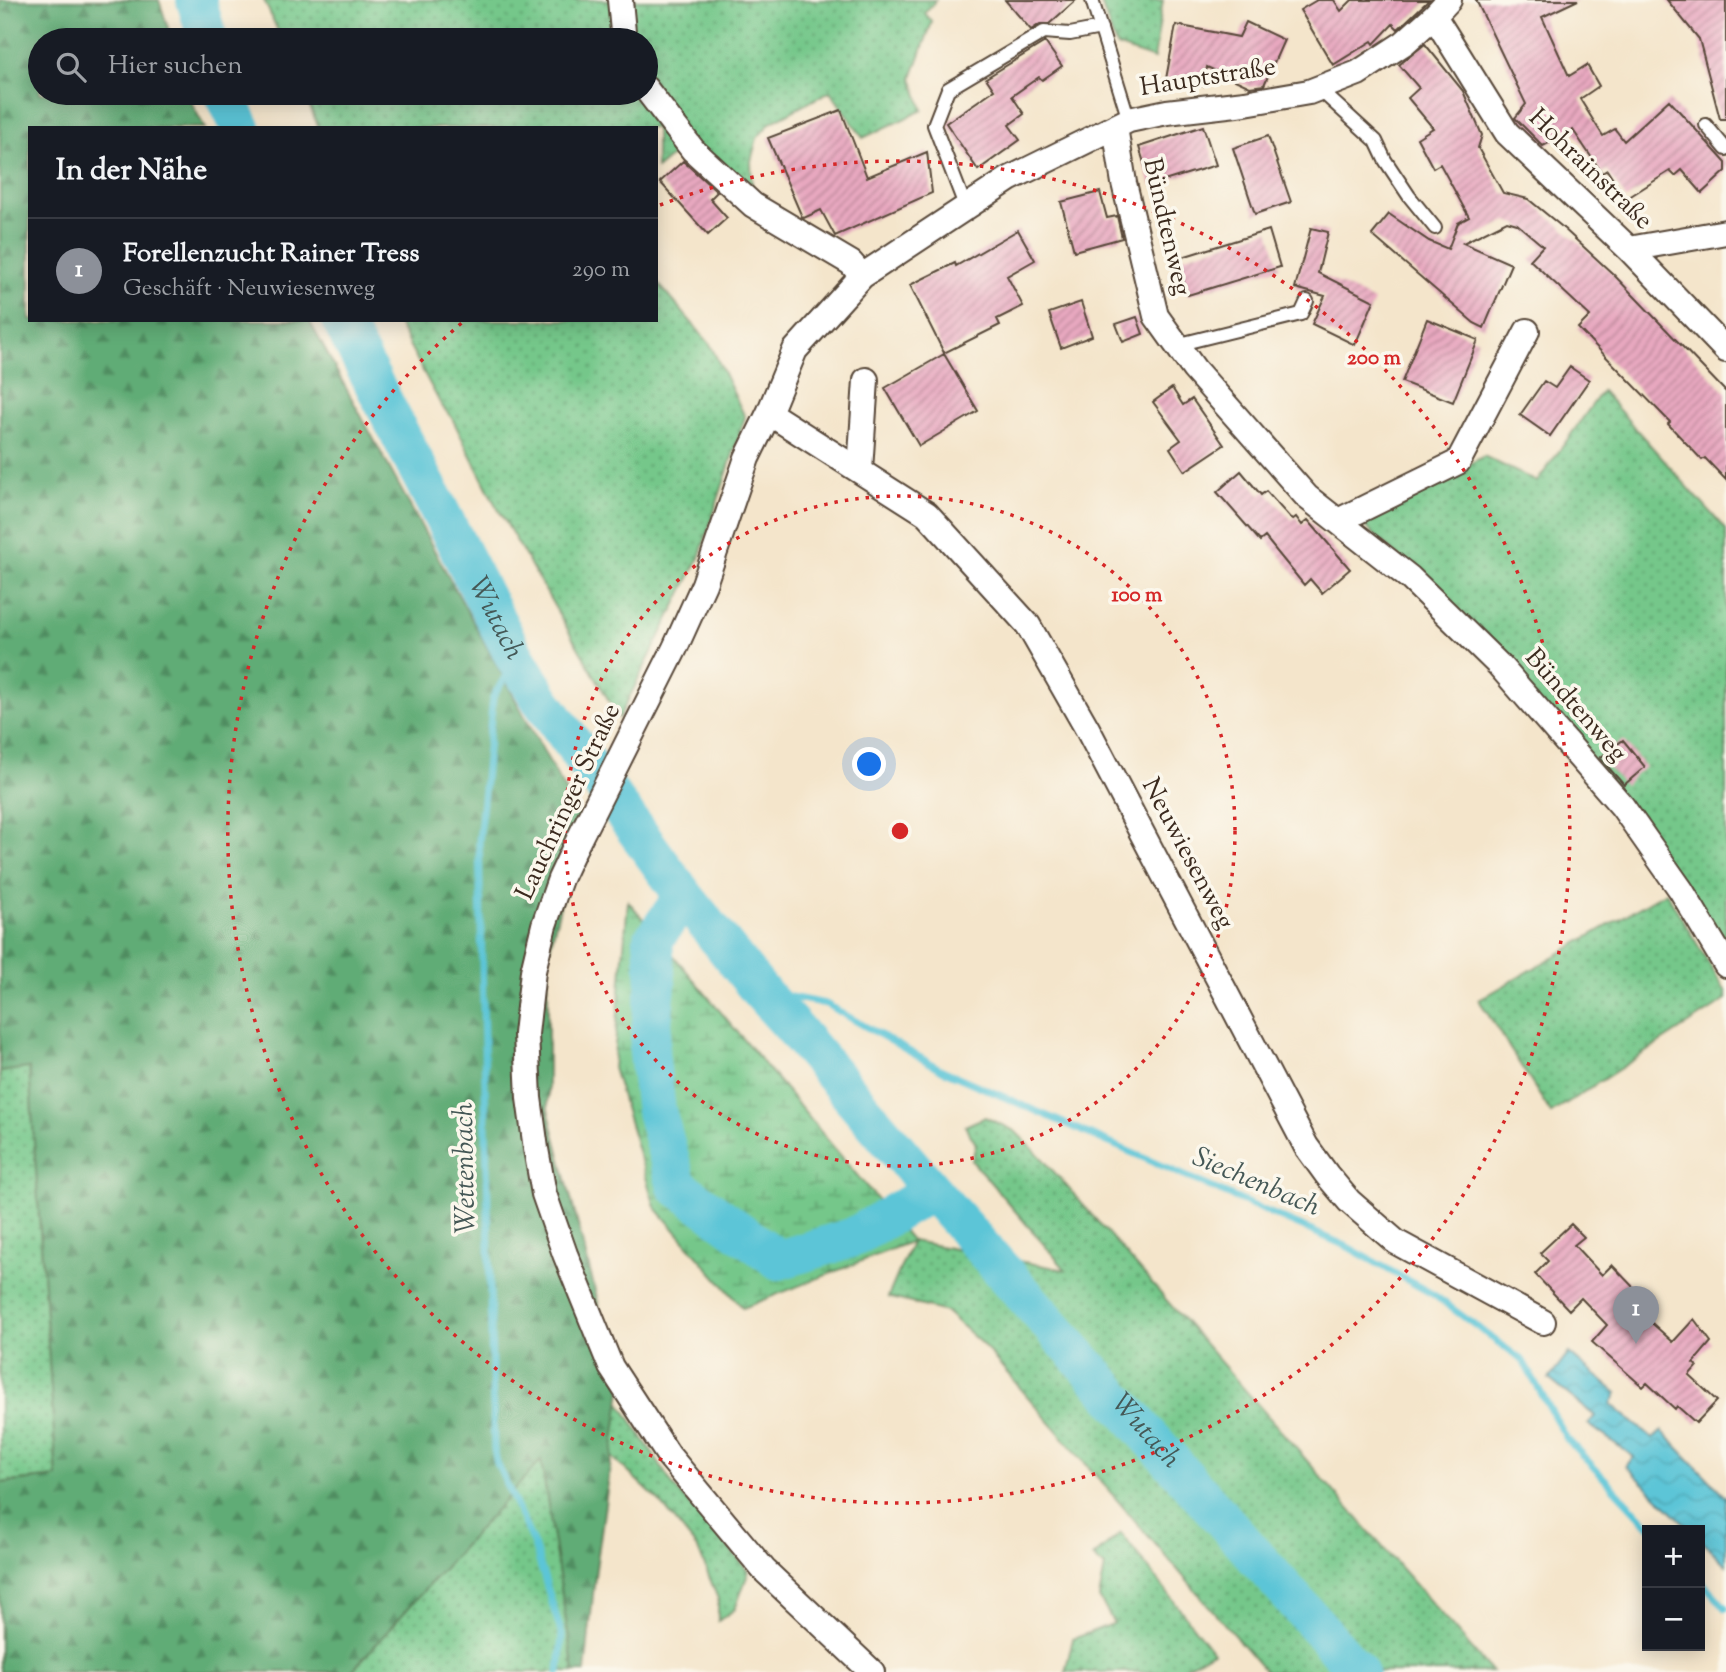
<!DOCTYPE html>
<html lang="de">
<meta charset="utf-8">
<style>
:root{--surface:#171b24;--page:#20242c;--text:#f1f3f6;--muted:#9ea1a6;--line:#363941;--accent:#8c9099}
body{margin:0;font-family:"Sorts Mill Goudy",serif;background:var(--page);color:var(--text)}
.controls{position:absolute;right:21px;bottom:21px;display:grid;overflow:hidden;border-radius:0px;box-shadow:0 4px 18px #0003}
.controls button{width:63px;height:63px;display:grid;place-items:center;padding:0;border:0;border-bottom:2px solid var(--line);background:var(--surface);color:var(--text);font:35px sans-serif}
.you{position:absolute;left:870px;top:765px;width:24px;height:24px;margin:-18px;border:5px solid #fff;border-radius:50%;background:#1a73e8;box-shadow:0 0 0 10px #1a73e833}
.badge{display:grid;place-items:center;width:46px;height:46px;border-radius:50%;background:var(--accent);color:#fff;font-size:23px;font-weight:700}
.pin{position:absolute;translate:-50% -58px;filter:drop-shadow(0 2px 4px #0008)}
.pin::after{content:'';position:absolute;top:37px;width:24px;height:21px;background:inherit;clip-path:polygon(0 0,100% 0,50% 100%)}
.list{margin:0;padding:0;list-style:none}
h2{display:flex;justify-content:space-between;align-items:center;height:91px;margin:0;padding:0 28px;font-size:30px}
h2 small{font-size:23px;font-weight:400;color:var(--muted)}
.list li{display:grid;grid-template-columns:46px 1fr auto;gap:21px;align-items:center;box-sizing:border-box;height:105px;padding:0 28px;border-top:2px solid var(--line)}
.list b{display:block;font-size:26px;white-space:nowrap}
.list p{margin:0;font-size:23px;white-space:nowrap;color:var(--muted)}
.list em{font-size:23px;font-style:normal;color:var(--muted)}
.icon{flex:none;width:38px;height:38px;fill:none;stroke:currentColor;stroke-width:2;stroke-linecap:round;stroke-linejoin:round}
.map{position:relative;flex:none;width:1726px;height:1672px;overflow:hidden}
.search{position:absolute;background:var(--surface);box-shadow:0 4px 18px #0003;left:28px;top:28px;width:630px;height:77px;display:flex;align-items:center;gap:18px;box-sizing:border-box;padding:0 24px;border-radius:38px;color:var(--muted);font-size:26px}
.panel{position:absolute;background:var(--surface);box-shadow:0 4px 18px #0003;left:28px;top:126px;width:630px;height:196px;border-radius:0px}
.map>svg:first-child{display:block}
.grass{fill:url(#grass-dots);stroke:#587854;stroke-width:2}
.forest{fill:url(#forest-firs);stroke:#4e6b4a;stroke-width:2}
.wetland{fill:url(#wetland-marsh);stroke:#587854;stroke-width:2}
.water{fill:url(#water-waves);stroke:#4b787a;stroke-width:2}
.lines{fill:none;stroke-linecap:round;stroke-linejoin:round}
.stream{stroke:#5bc5d7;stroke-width:7}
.river{stroke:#5bc5d7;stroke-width:40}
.building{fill:url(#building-hatch)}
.lane-casing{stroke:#574638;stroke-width:16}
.street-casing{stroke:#574638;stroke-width:28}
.lane{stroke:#fff;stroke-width:12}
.street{stroke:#fff;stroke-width:24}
.ring{fill:none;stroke:#d62828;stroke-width:3.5;stroke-dasharray:3.5 7}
.labels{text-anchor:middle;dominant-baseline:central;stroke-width:7;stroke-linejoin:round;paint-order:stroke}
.street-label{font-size:26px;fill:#3b2a1e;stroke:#fbf7ec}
.water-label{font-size:28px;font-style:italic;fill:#455856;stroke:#fbf7ec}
.centre{fill:#d62828;stroke:#fbf7ec;stroke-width:3.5}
.ring-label{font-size:21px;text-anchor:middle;font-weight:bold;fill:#d62828;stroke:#fbf7ec;stroke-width:7;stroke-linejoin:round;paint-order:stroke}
</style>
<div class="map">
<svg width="1726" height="1672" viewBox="0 0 1726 1672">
<defs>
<pattern id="grass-dots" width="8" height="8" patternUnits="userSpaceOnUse" patternTransform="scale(1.75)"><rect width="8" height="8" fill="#75c78a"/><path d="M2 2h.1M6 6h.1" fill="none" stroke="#61a270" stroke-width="1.8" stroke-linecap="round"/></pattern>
<pattern id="forest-firs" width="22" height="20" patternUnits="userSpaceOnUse" patternTransform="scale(1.75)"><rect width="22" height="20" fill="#60ac76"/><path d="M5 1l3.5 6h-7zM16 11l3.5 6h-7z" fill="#508c60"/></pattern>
<pattern id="wetland-marsh" width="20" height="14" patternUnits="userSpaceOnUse" patternTransform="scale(1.75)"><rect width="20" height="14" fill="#75c78a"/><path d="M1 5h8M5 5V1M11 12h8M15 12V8" fill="none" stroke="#61a270"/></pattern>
<pattern id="water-waves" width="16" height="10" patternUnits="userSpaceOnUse" patternTransform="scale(1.75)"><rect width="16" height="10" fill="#5bc5d7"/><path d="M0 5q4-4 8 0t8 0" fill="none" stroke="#50a9b8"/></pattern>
<pattern id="building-hatch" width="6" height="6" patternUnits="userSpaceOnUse" patternTransform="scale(1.75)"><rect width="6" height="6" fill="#e8a8c0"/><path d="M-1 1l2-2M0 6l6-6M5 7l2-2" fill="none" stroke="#bd899b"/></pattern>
</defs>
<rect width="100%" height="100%" fill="#fbf7ec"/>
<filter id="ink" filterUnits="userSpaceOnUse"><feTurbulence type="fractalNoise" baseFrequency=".0143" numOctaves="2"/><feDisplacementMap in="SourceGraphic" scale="14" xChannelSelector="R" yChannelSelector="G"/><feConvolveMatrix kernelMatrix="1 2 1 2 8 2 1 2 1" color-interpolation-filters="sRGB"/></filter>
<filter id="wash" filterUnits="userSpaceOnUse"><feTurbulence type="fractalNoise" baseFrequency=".00686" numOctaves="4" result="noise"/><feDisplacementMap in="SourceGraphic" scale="28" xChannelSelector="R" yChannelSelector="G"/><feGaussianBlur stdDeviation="1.57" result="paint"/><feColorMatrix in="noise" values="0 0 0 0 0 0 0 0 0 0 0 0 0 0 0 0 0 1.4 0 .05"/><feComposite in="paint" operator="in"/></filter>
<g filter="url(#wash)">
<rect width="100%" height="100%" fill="#f4e5cb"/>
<!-- grass -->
<path class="grass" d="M264,0h672l-11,13 7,9 -20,56 11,32 -60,28 -33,-47 -60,32 -13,15 -6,23 1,34 -71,-47 -25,21v-41h-337l-15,-35h342v-53h-364z
M1100,0h63l-9,59 -38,-13z
M656,281l54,63 35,73 -46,141 -80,160 -125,-216 -42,-84 -11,-13 -45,-85h260z
M1602,391l124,139v409l-4,2 -305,-368 -55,-49 8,-8 114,-60 53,26z
M1666,892l60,100v8l-175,113 -72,-113z
M29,1067l28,410 -57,6v-411z
M985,1117l30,14 26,26 451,515h-226l-283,-327 -37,-33 -58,-15 24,-56 154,29 -94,-109 4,-17 -11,-18z
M619,1401l55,86 75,84 -14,38 -17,12v-22l-20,-50 -37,-46 -50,-47z
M541,1459l33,213h-223z
M1121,1533l92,119 -37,20h-111l8,-33 41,-16 -15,-25 6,-31 -12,-10z"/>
<!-- forest -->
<path class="forest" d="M0,0h159l13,40h-132v53h149l3,11 13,24h-175v192h279l272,500 -33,136v154l73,280 -26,186 -10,96h-11l-33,-212 -190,212h-351v-189l57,-6 -28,-409 -29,4z"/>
<!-- wetland -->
<path class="wetland" d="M628,901l284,340 -169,67 -88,-101 -42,-139z"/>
<!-- water -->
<path class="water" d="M1569,1353l48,40 -6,11 42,35 9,-8 64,66v68l-26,-26v-9h-9l-65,-64 8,-9 -46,-33 7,-8 -46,-37z"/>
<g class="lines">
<!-- stream -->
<path class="stream" d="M516,659l-23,38 -14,145 15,607 3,14 37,82 28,90 -3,37
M760,991l66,13 116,66 404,176 88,49 89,66 44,78 86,91
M1700,1580l26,28"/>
<!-- river -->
<g class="river">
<path d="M196,0l12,40"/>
<path d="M224,93l17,35"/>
<path id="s1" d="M341,320l175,339 25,41 143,196 76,95 32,35 140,165 426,481"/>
<path d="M684,896l-31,44 3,44 -7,68 7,59 21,75 102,74 75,-23 78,-46"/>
</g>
</g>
<g id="blocks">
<!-- building -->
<path class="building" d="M1005,0h71l-27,24h-9l-9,6z
M1317,0h17l7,11 11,-11h77l-31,29 -5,-5 -19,20 -2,-3 -39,24 -33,-55z
M1476,0h102l-36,17 27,59 18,-11 12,21 -19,13 23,37 12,-7 9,12 45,-41 57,63v8l-24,22 -20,-23 -7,6 -5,-5 -44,28 -19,-29 -5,3 -29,-43 -30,16 -28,-28 11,-14z
M1667,0h59v119h-6l-21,-80z
M1246,22l38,18 -20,45 -14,2 -43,-20 -4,19 -37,-7 10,-54 63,12z
M1045,42l17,24 -20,14 -3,-3 -27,19 12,18 -15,11 11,15 -42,30 -32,-47 48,-33 -8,-12z
M1425,44l38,47 19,44 -4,13 25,45 25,6 33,27 52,48 113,118v88l-21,-22 -3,2 -34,-36 2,-2 -92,-94 12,-12 -60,-56 13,-14 -26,-22 -10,-3 -44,22 48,21 -27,64 -10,-5 -102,-88 17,-21 40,27 19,8 10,-26 11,-6 -29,-53 -7,4 -16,-30 16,-10 -25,-30 11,-10 -20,-23z
M841,110l26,67 60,-25 5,41 -97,43 -14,-26 -17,8 -2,-1 -34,-79z
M1203,126l13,39 -65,20 -12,-38z
M1268,136l23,66 -36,12 -22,-66z
M683,161l34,31 -7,7 17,19 -19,17 -48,-53z
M1100,192l7,26 10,-2 5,22 -48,13 -13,-49z
M1311,228l17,4 -10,41 56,28 -19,44 -43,-21 13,-28 -30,-8z
M1018,230l17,30 -28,16 16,30 -26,13 3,6 -56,28 -34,-68 45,-22 1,3z
M1269,230l11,37 -92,28 -12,-36z
M1081,302l11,34 -31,12 -12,-35z
M1137,317l6,17 -20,8 -7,-18z
M1427,319l51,21 -25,62 -51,-20z
M944,354l34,57 -59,35 -34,-58z
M1570,367l19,13 -39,56 -30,-21 24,-34 11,7z
M1172,388l11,17 9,-6 32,46 -39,26 -15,-23 11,-8 -28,-38z
M1241,471l20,24 5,-4 26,29 4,-3 6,8 6,-5 42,49 -28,24 -12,-14 -6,6 -39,-48 -5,4 -43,-49z
M1623,740l22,27 -21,18 -24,-27z
M1571,1224l13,13 -10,8 28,30 10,-10 23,24 -10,10 48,43 21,-23 17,23 -18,21 4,3 -8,9 28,26 -21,22 -19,-17 -2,3 -28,-26 -4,4 -51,-45 15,-17 -26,-27 -12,12 -34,-36 13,-13 -8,-8z"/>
</g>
</g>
<g filter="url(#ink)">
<use href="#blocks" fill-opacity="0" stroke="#574638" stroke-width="2"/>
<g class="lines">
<defs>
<path id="lane" d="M1092,0l37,120
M1318,88l58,53 9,19 24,36 26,32
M1706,125l20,24
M966,208l-32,-83 14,-36 96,-57 26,2 31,-6
M1176,345l125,-31 6,-13"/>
<path id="street" d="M620,0l3,32 2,8
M1434,16l73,117 122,116 97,101
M646,89l47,61 60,55 98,58 11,13
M1115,127l9,56 32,133 38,53 113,128 103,81 89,87 123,141 59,84 45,75
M1629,249l97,-17
M769,413l158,101 101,111 60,105 218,416 21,29 22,26 47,41 147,80
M860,470l6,-90
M1338,521l120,-59 69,-131
M872,1672l-108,-102 -95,-114 -58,-89 -46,-113 -21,-60 -8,-45 -7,-51 -3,-64 7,-63 11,-46 16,-46 14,-30 101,-201 29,-64 43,-126 22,-45 26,-63 67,-74 147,-97 120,-59 38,-8 78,-9 64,-11 49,-19 46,-30 30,-27 15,-16"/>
</defs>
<!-- lane casing -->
<use href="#lane" class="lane-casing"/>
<!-- street casing -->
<use href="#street" class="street-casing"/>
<!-- lane -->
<use href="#lane" class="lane"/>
<!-- street -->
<use href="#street" class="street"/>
</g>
</g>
<!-- distance rings -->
<g class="ring">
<circle cx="900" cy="831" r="335"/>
<path d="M660 205A671 671 0 1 1 464 321"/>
</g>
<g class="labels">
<!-- street labels -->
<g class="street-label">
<text transform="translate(1208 78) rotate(-9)">Hauptstraße</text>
<text transform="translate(1590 170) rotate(44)">Hohrainstraße</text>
<text transform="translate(1166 227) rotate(77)">Bündtenweg</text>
<text transform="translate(1575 706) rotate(49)">Bündtenweg</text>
<text transform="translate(569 802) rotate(-65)">Lauchringer Straße</text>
<text transform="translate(1187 854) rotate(62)">Neuwiesenweg</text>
</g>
<!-- water labels -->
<g class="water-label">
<text stroke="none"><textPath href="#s1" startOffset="336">Wutach</textPath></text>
<text transform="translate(466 1168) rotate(-91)">Wettenbach</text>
<text transform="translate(1256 1183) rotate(23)">Siechenbach</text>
<text stroke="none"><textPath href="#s1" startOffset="1379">Wutach</textPath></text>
</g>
</g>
<circle cx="900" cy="831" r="10" class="centre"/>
<g class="ring-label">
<text x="1374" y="364">200 m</text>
<text x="1137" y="601">100 m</text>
</g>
</svg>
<div class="controls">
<button>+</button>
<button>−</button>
</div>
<div class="you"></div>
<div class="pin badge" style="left:1636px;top:1344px">1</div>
<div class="search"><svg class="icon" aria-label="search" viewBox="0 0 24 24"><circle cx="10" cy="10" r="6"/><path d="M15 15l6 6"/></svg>Hier suchen</div>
<section class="panel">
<h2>In der Nähe<small></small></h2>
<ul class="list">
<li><span class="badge">1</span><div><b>Forellenzucht Rainer Tress</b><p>Geschäft · Neuwiesenweg</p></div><em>290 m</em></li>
</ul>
</section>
</div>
